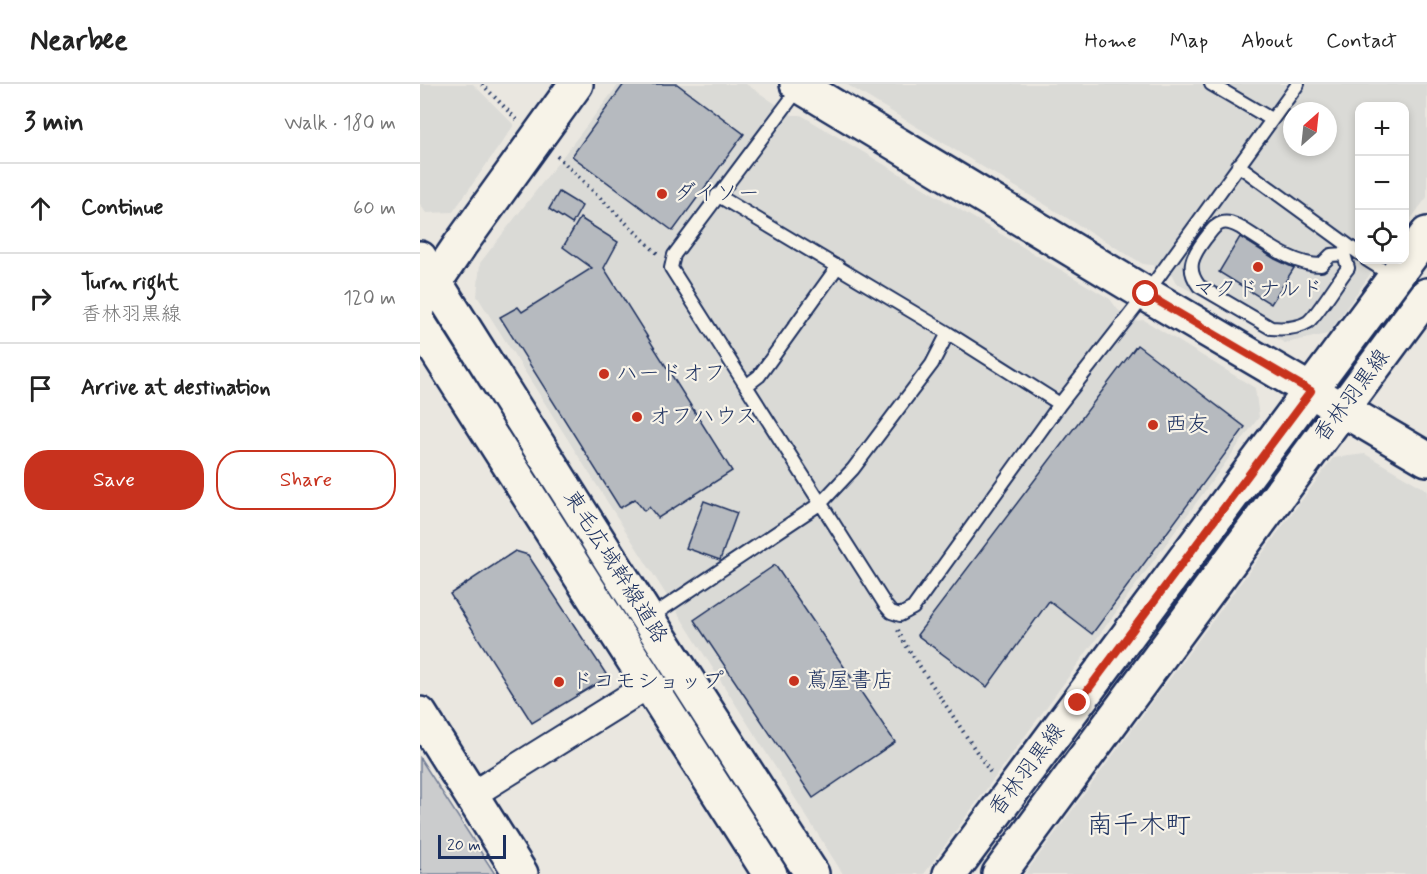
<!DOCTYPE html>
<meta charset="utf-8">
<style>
:root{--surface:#fff;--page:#f2f2f2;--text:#222;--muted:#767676;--line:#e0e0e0;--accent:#c8321e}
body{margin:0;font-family:Mynerve,"Klee One",sans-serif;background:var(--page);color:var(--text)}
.controls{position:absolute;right:18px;top:18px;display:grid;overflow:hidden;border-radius:12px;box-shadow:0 3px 9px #0003}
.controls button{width:54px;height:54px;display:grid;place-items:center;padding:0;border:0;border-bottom:2px solid var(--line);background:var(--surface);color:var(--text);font:30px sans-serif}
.compass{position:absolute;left:863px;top:18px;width:54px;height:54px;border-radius:50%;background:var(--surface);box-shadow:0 3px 9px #0003;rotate:27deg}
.scale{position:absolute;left:18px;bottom:15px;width:68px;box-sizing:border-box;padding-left:6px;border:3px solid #1b2f5e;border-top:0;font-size:16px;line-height:21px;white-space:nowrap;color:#1b2f5e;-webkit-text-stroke:4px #f7f3e8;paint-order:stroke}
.stop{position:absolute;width:18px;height:18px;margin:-14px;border:4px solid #c8321e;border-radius:50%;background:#fff}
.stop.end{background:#c8321e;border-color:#fff;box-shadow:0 2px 6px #0008}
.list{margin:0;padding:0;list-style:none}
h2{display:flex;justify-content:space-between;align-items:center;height:78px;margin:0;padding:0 24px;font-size:26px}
h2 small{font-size:20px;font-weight:400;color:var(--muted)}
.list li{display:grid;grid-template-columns:39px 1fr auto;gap:18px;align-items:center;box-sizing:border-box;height:90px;padding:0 24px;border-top:2px solid var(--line)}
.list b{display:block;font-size:22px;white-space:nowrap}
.list p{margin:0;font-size:20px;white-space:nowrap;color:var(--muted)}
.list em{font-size:20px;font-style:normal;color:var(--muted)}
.actions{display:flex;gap:12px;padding:18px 24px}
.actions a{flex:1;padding:14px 0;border:2px solid var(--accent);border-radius:24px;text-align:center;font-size:21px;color:var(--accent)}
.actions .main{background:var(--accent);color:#fff}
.icon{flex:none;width:33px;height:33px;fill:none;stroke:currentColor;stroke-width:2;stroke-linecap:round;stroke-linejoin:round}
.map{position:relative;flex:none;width:1007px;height:790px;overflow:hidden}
header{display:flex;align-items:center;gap:36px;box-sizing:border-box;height:84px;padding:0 30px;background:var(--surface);border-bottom:2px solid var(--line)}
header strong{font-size:28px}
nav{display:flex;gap:33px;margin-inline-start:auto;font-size:21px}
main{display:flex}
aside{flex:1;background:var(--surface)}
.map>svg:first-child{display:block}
.built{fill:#dadad6;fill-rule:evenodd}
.green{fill:#cbcccd;stroke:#737e96;stroke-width:1.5}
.building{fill:#b6babf;stroke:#1b2f5e;stroke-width:1.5}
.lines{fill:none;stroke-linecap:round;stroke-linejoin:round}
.lane-casing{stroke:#1b2f5e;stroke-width:16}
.street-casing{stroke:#1b2f5e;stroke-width:30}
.secondary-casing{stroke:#1b2f5e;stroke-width:38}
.highway-casing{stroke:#1b2f5e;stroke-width:38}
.path{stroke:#1b2f5e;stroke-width:4;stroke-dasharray:1.5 4.5;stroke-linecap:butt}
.lane{stroke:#f7f3e8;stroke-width:12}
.street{stroke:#f7f3e8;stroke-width:26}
.secondary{stroke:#f7f3e8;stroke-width:33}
.highway{stroke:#f7f3e8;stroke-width:33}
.route{stroke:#c8321e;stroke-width:8}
.poi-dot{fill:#c8321e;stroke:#f7f3e8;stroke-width:2}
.labels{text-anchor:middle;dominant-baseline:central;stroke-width:4.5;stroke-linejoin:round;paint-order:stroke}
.poi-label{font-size:22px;fill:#1b2f5e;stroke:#f7f3e8;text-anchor:start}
.street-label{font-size:22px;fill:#1b2f5e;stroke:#f7f3e8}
.quarter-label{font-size:26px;fill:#1b2f5e;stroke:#f7f3e8}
</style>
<header>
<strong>Nearbee</strong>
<nav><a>Home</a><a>Map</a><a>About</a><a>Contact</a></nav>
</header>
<main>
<aside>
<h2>3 min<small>Walk · 180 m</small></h2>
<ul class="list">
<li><svg class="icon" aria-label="ahead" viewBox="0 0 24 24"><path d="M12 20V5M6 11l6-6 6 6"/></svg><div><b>Continue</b></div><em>60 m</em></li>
<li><svg class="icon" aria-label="right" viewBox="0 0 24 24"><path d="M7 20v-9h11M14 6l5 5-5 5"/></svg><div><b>Turn right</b><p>香林羽黒線</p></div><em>120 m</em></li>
<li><svg class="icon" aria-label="arrive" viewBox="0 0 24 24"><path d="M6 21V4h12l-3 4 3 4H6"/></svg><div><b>Arrive at destination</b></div></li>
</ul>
<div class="actions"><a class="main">Save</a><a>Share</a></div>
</aside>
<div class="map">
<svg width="1007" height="790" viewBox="0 0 1007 790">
<rect width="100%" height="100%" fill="#eae7e0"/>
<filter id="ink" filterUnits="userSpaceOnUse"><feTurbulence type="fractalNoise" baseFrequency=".0167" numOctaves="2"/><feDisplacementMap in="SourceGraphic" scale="12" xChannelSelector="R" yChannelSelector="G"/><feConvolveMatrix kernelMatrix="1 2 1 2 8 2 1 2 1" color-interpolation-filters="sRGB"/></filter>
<g filter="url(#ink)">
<!-- built -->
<path class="built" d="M0,0h53l41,41 -61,87 -27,1 -6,-9z
M199,0h127l46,31h9l309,184 8,11 17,11 9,-1 111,68 4,29 -335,457h-81l-366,-578 3,-33z
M426,0h581v113l-22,30 -1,-121h-44v154h20l-52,74 -43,9 -109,-60 -4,-8 -20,-10 -9,-1zM872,27h36v36h-36z
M945,370l62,36v384h-402l308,-416z"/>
<!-- green -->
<path class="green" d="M0,674l75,116h-75z"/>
<!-- building -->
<path class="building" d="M204,0h53l67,50 -71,97 -101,-75z
M139,108l23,14 -10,18 -23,-15z
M160,134l38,24 -14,26 128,203 -74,47 -9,-11 -5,4 -9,-12 -15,9 -120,-191 18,-10 4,5 70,-44 -29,-21z
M820,153l35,22 19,9 -23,36 -52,-32z
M717,261l108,82 -153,207 -43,-33 -62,86 -70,-52z
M284,417l33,12 -17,47 -34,-12z
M95,467l13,4 80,122 -76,46 -82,-129z
M355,481l120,177 -82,56 -119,-178z"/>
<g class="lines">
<defs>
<path id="lane" d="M791,0l60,35
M380,3l-126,168 -3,13 215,338 5,6 9,3 13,-7 147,-204 86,-110 152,-210
M818,81l122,89
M297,111l231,138 112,71
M924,170l4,14c-9,11 -30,46 -40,54 -11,7 -25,7 -37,6l-72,-42c-14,-18 -6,-31 6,-47 5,-6 9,-14 17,-16 7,-2 13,2 19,5 24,14 51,37 80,37l10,-10 13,-1 5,-8
M947,176l27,17
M326,302l13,-10 79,-110
M229,534l172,-115 32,-34 79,-105 16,-31"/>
<path id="street" d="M52,711l178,-111"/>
<path id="secondary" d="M377,0l349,210 281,165
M0,220l40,-59 116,-161
M0,630l101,160
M530,790l477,-640
M579,790l428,-579"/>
<path id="highway" d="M0,174l228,361 164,255
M0,241l350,549"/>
</defs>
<!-- lane casing -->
<use href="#lane" class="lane-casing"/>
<!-- street casing -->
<use href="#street" class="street-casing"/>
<!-- secondary casing -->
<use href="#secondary" class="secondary-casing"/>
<!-- highway casing -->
<use href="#highway" class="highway-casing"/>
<!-- path -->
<path class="path" d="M62,0l35,36
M137,72l100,97
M478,546l7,14 87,131
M0,786l3,4"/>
<!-- lane -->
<use href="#lane" class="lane"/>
<!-- street -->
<use href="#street" class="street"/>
<!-- secondary -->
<use href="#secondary" class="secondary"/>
<!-- highway -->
<use href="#highway" class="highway"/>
</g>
</g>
<g class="lines" filter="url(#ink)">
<!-- route -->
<path class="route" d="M658,619l233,-312 -165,-97"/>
</g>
<!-- markers -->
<g class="poi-dot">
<circle cx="242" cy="110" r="6"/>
<circle cx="838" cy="183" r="6"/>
<circle cx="184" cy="290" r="6"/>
<circle cx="217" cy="333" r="6"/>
<circle cx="733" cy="341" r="6"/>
<circle cx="374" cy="597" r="6"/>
<circle cx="139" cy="598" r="6"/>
</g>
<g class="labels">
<!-- poi labels -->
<g class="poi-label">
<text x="254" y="110">ダイソー</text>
<text x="838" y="206" text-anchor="middle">マクドナルド</text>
<text x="196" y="290">ハードオフ</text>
<text x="229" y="333">オフハウス</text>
<text x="745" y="341">西友</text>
<text x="386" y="597">蔦屋書店</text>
<text x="151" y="598">ドコモショップ</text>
</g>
<!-- street labels -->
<g class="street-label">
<text transform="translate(932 312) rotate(-53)">香林羽黒線</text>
<text transform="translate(195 483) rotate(58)">東毛広域幹線道路</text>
<text transform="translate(607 686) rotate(-53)">香林羽黒線</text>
</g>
<!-- quarter labels -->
<g class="quarter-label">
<text x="719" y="742">南千木町</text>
</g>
</g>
</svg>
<div class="controls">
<button>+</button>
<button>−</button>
<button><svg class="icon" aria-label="locate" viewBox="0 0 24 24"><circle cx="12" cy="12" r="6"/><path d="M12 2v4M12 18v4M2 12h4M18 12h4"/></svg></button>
</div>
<svg class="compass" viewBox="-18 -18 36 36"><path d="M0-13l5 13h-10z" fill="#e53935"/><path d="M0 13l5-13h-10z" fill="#767676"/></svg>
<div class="scale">20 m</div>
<div class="stop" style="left:726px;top:210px"></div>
<div class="stop end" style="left:658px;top:619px"></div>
</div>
</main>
